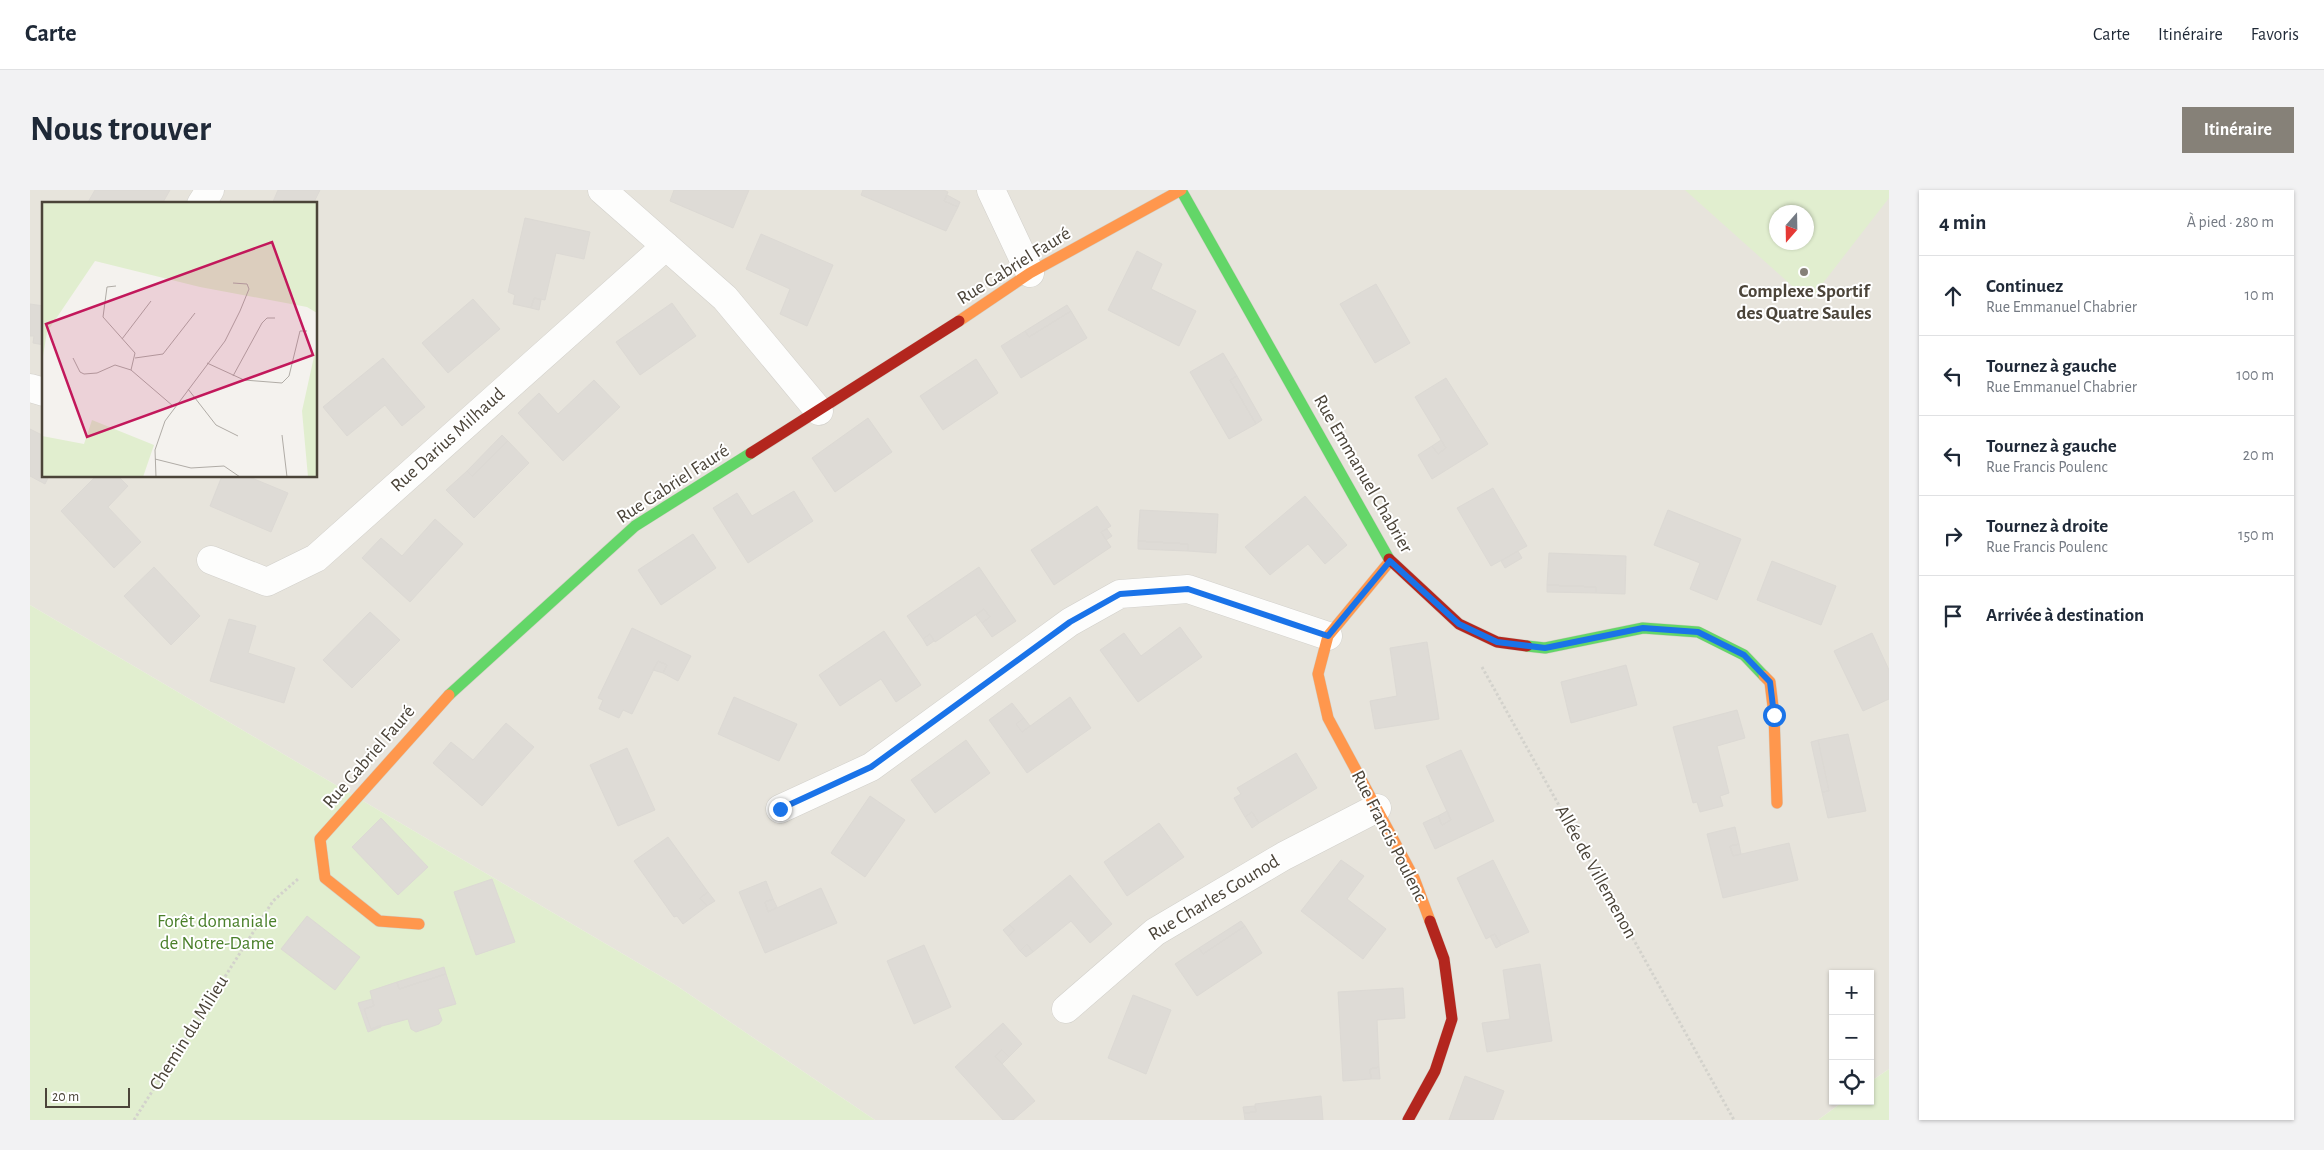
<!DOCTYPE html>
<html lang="fr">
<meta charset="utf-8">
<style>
:root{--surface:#fff;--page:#f2f2f3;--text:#1f2937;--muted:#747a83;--line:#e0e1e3;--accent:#868178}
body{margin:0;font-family:"Alegreya Sans",sans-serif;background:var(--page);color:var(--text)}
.controls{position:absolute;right:15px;bottom:15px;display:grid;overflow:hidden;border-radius:0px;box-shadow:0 1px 4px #0004}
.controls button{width:45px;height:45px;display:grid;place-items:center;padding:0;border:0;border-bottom:1px solid var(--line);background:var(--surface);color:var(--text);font:25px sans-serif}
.compass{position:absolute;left:1739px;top:15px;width:45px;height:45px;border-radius:50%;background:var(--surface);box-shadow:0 1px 4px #0004;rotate:200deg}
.scale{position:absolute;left:15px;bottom:12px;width:85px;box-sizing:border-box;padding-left:5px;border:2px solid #4b4439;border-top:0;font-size:14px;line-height:18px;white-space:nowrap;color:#4b4439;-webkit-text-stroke:4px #fff;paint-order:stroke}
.stop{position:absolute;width:15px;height:15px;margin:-11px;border:4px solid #1a73e8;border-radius:50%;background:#fff}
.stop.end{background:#1a73e8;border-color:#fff;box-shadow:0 1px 5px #0008}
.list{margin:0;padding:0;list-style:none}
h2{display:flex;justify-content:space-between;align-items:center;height:65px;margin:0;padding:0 20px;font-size:21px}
h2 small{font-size:16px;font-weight:400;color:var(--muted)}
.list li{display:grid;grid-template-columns:32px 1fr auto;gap:15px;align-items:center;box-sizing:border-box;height:80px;padding:0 20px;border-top:1px solid var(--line)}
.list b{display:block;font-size:19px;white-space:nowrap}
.list p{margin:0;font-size:16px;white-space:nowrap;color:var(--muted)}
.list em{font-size:16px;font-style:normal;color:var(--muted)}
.icon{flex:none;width:28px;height:28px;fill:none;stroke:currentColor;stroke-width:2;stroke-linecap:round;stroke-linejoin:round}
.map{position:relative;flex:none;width:1859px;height:930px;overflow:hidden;border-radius:0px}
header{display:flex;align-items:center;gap:30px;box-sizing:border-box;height:70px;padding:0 25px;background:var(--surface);border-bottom:1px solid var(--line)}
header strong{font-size:24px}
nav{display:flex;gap:28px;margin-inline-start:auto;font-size:18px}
.intro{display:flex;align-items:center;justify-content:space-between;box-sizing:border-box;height:120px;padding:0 30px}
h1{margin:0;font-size:35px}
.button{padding:12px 22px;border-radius:0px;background:var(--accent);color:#fff;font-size:18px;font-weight:700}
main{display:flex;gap:30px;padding:0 30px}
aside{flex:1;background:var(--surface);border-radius:0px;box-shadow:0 1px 4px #0004}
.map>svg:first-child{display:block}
.residential{fill:#e7e4dc;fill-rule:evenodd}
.green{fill:#e1eecf;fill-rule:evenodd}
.building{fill:#dedbd6;stroke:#dcd9d4}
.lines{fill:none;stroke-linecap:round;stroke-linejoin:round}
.street-casing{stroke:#d2d0cb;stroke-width:29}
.fast-casing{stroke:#d3cfc5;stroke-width:12}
.slow-casing{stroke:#d3cfc5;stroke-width:12}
.jam-casing{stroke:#d3cfc5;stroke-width:12}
.path{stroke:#d3d2cc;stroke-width:3;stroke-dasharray:2.5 2.5;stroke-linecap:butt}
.street{stroke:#fdfdfc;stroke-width:28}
.fast{stroke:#63d668;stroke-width:11}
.slow{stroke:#ff974d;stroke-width:11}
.jam{stroke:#b3261e;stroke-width:11}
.route{stroke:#1a73e8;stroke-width:6}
.poi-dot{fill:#868178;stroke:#fff;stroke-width:2}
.labels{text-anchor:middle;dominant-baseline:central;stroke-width:4;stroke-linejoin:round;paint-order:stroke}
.street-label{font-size:19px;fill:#4b4439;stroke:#fff}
.poi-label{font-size:19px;font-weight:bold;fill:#4b4439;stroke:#fff}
.park-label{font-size:19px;fill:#4a7f2a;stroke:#fff}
.inset-road{fill:none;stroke:#b0aca6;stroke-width:1}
.view{fill:#c2185b;fill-opacity:0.15;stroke:#c2185b;stroke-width:2.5}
.inset-edge{fill:none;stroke:#4b4439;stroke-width:2.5}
</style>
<header>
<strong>Carte</strong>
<nav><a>Carte</a><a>Itinéraire</a><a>Favoris</a></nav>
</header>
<div class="intro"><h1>Nous trouver</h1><a class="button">Itinéraire</a></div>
<main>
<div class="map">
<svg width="1859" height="930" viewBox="0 0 1859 930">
<rect width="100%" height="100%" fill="#f4f2ee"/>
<!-- residential -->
<path class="residential" d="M0,0h1859v879l-19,13v-108h-37v127h11l-26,19h-943l-201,-136 -644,-379zM14,14h272v272h-272zM1746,22h30v30h-30z"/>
<!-- green -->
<path class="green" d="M1655,0h204v8l-80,103zM1746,22h30v30h-30z
M0,415l644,379 201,136h-845z
M1859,879v51h-71l26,-19h26v-19z"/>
<!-- building -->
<path class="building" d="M65,0h75l-8,14h-25l-5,-3 -2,3h-43z
M248,0h42l-7,14h-41z
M644,0h75l-16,38 -63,-27z
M833,0h81l4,2 -4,9 14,6 -12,24 -85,-36z
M917,5l13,7 -2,5 -14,-6z
M495,28l65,14 -6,27 -28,-6 -11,47 -11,-2 -3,10 -18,-4 2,-9 -7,-3z
M731,44l72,31 -26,61 -27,-12 10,-25 -44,-20z
M1107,61l25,13 -11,25 45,22 -17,35 -71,-36z
M1346,94l34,59 -35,20 -35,-59z
M504,108l7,2 -2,10 -8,-2z
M443,109l27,30 -52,44 -26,-30z
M642,113l24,33 -56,39 -24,-33z
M0,114l14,2v39l-11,-2 1,-7h-4z
M1037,115l4,6 -42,26 -4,-6z
M1041,121l16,27 -66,40 -20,-32 24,-15 4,6z
M1193,163l14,23 -7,4 26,44 -27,15 -39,-67z
M353,168l42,49 -23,19 -17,-21 -38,31 -24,-29z
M946,169l22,34 -55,37 -23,-34z
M1207,186l25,44 -6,4 -26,-44z
M1416,188l42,66 -56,35 -14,-24 14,-9 6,8 8,-6 -31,-51z
M564,190l26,27 -57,54 -45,-48 21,-20 19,21z
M838,228l24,34 -57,40 -23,-34z
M0,239l14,7v40h5l-4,8 -15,-8z
M472,245l6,6 -36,35 -5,-5z
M1411,250l5,8 -8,6 -6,-8z
M478,251l21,22 -55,55 -28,-28 21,-19 5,5z
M66,286h22l10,10 -20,21 33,35 -27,26 -53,-57z
M192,286h25l41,17 -17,39 -61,-26z
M1463,298l34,58 -36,20 -34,-58z
M764,301l19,30 -65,42 -35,-55 24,-15 15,23z
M1275,306l42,49 -22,19 -17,-20 -38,31 -25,-28z
M1067,316l14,20 -10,6 10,15 -57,38 -23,-35z
M1110,320l78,4 -2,39 -28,-2v-7l-50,-3z
M1638,320l73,29 -24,61 -27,-11 10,-26 -46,-18z
M405,329l28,25 -53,58 -48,-44 19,-20 21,18z
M1077,339l5,7 -6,4 -5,-8z
M663,344l23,34 -55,37 -23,-35z
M1108,351l50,3v7l-50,-2z
M1488,361l4,7 -17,10 -4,-7z
M1519,363l77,3 -1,38 -29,-1v-6l-49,-2z
M1742,371l64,25 -15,39 -64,-25z
M124,377l46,49 -29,29 -47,-49z
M949,377l37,54 -24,16 -10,-14 8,-6 -6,-8 -49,33 -5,-8 -7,5 -16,-23z
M1517,395l49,2v6l-49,-1z
M954,419l6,8 -8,6 -6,-8z
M340,422l30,28 -48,48 -29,-28z
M199,429l27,7 -8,27 47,15 -11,35 -74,-22z
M1150,437l22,30 -64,45 -38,-52 24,-17 17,23z
M602,438l59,28 -13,25 -15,-8 4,-8 -9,-4 -26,53 -9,-4 -4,8 -20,-9 4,-9 -5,-2z
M854,441l37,54 -25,17 -15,-23 -41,27 -21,-31z
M1842,443l17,37v29l-26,12 -29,-60z
M900,444l4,7 -7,5 -4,-7z
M1397,452l12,77 -64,10 -5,-28 27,-5 -7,-48z
M628,471l9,4 -4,8 -10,-3z
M1596,475l11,40 -66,18 -10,-41z
M704,507l63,27 -18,37 -61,-27z
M1040,507l21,31 -64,45 -38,-53 23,-17 12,15 -8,6 6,8z
M1707,520l8,28 -28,8 12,47 -9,3 3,10 -23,6 -3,-10 -4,1 -20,-76z
M994,528l6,8 -8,6 -6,-8z
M476,533l28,24 -52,59 -49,-43 18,-21 22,18z
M1818,544l18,77 -38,7 -6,-26 7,-1 -11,-51z
M936,550l24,33 -55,40 -24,-33z
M1788,550l11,51 -7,1 -11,-50z
M597,558l28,62 -37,16 -28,-61z
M1431,560l33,71 -59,28 -12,-26 15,-7 4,9 9,-5 -25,-54z
M1266,563l21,35 -58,35 -7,-11 -7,5 -11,-19 7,-4 -4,-6z
M840,606l35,24 -40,57 -34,-24z
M1417,621l4,9 -9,5 -4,-9z
M1222,622l7,11 -7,5 -7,-11z
M351,628l47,49 -30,28 -46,-48z
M1129,633l25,34 -57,39 -23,-34z
M1705,637l4,17 -9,2 3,10 56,-13 9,37 -75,18 -16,-64z
M638,647l40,55 -8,6 7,8 -24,18 -6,-8 -3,1 -40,-56z
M1709,654l2,10 -8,2 -3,-10z
M1311,670l23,16 -17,23 39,30 -23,30 -62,-48z
M1463,670l36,72 -28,13 -6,-11 -9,5 -29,-61z
M1040,685l42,49 -22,19 -19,-22 -38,31 -6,-8 -7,7 -12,-15 7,-6 -6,-5z
M462,689l23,63 -39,13 -22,-63z
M736,691l7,18 -8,3 3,10 53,-24 16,35 -72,30 -26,-61z
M678,702l7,9 -8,5 -7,-8z
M743,709l4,8 -9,5 -3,-10z
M277,726l53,41 -25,33 -54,-41z
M1211,731l4,5 -42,28 -4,-6z
M979,735l6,5 -7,6 -5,-6z
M1215,736l17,27 -65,43 -22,-32 24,-16 4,6z
M1465,744l6,11 -5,3 -6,-12z
M997,754l6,8 -7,5 -6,-6z
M894,755l27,62 -37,17 -27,-63z
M1510,774l12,77 -65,11 -5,-29 28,-4 -7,-49z
M414,777l2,7 -47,15 -2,-7z
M416,784l10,30 -18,5 4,11 -3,4 -23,8 -5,-3 -3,-10 -37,10 -7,-20 10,-3 -4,-15 27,-9 2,7z
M1373,798l2,30 -28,2 2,47 -9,2 1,10 -28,2 -5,-89z
M1103,805l38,15 -25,64 -38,-16z
M342,809l2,7 -10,3 7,20 10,-4v2l-13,5 -10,-29z
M973,833l19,21 -13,13 -7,-7 -7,6 40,45 -22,19h-10l-48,-53z
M972,860l7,7 -7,7 -7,-8z
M1349,877l1,12h-9l-1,-10z
M1435,886l39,15 -11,29h-44z
M1291,906l2,24h-78l-1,-7 12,-1 -1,-8z
M1225,916l1,6 -12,1 -1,-6z"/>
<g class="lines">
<defs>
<path id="street" d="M572,0l123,108 94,113
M961,0l39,83
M171,14l9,-14
M0,198l14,4
M181,370l56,22 49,-24 350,-312
M750,619l91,-42 199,-145 50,-28 68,-5 140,47
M1036,819l89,-77 129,-76 93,-48"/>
<path id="fast" d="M1151,0l208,369
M1497,456l18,2 98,-20 55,4 46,23 20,21
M419,505l186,-169 116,-73"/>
<path id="slow" d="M929,131l71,-48 151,-83
M1360,371l-62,75 -10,38 10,44 86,160 16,43
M1734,486l6,6 4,33 3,88
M389,734l-40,-3 -54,-43 -5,-39 129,-144"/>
<path id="jam" d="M721,263l208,-132
M1359,369l70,65 38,18 30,4
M1378,930l27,-49 17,-52 -8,-60 -14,-38"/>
</defs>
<!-- street casing -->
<use href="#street" class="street-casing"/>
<!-- fast casing -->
<use href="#fast" class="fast-casing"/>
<!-- slow casing -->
<use href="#slow" class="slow-casing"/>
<!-- jam casing -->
<use href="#jam" class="jam-casing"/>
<!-- path -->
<path class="path" d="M1452,477l252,453
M104,930l139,-219 25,-22"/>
<!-- street -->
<use href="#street" class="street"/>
<!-- fast -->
<use href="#fast" class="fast"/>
<!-- slow -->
<use href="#slow" class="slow"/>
<!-- jam -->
<use href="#jam" class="jam"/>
</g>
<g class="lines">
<!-- route -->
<path class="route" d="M750,619l91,-42 199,-145 50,-28 68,-5 140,47 62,-75 69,63 38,18 48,6 98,-20 55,4 46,23 26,27 4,33"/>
</g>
<!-- markers -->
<circle class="poi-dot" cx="1774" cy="82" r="5"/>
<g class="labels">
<!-- street labels -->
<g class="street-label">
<text transform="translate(984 76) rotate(-32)">Rue Gabriel Fauré</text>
<text transform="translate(418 250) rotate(-42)">Rue Darius Milhaud</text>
<text transform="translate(1333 284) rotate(60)">Rue Emmanuel Chabrier</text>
<text transform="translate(643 294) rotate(-33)">Rue Gabriel Fauré</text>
<text transform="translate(339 567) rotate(-49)">Rue Gabriel Fauré</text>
<text transform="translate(1359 646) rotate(63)">Rue Francis Poulenc</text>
<text transform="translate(1566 682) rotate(61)">Allée de Villemenon</text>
<text transform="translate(1184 708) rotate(-31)">Rue Charles Gounod</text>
<text transform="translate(159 843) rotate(-58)">Chemin du Milieu</text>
</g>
<!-- poi labels -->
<g class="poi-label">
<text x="1774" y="101">Complexe Sportif<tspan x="1774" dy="22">des Quatre Saules</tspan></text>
</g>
<!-- park labels -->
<g class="park-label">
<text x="187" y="731">Forêt domaniale<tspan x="187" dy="22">de Notre-Dame</tspan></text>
</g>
</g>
<!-- overview -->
<g transform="translate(12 12)">
<rect width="275" height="275" fill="#f4f2ee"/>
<path d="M0,0h275v111l-10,-6 -107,-20 -105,-26 -48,71 -5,30zM275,141v134h-9l-6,-66zM50,218l62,25 -11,32h-101v-41l42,8z" fill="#e1eecf"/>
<path class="inset-road" d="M74,84l-9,1 -4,30 32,36 -4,17M80,137l29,-38M31,156l7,14 4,2 13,-1 18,-8 16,5 42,36M93,156l28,-4 32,-41M165,161l37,17 38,3 7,-7 11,-45h7M191,174l29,-53 5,-5h8M146,187l28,36 22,11M240,233l5,42M113,257l36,9 33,-2 16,11M114,275l-1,-27 10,-29 60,-80 15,-30 9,-22 -2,-5 -14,-1"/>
<path class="view" d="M230,40l41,113 -226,82 -41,-113z"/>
<rect width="275" height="275" class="inset-edge"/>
</g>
</svg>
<div class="controls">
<button>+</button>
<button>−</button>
<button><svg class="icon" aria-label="locate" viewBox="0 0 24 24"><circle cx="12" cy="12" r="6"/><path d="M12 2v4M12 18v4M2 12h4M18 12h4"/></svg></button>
</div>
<svg class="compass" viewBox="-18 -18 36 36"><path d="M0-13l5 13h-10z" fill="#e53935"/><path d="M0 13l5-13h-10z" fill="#747a83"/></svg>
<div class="scale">20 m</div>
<div class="stop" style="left:1744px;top:525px"></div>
<div class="stop end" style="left:750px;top:619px"></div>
</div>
<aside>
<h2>4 min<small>À pied · 280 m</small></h2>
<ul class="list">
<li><svg class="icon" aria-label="ahead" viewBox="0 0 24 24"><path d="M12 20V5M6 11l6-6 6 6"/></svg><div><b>Continuez</b><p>Rue Emmanuel Chabrier</p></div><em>10 m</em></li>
<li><svg class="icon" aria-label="left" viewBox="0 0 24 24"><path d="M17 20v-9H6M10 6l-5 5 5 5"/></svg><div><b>Tournez à gauche</b><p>Rue Emmanuel Chabrier</p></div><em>100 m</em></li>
<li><svg class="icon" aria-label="left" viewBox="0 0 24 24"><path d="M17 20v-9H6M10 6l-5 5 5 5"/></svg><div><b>Tournez à gauche</b><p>Rue Francis Poulenc</p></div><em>20 m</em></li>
<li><svg class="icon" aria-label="right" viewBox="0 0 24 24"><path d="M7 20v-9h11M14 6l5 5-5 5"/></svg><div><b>Tournez à droite</b><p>Rue Francis Poulenc</p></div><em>150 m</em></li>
<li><svg class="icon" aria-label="arrive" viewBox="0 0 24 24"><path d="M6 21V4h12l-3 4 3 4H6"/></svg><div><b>Arrivée à destination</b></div></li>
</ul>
</aside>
</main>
